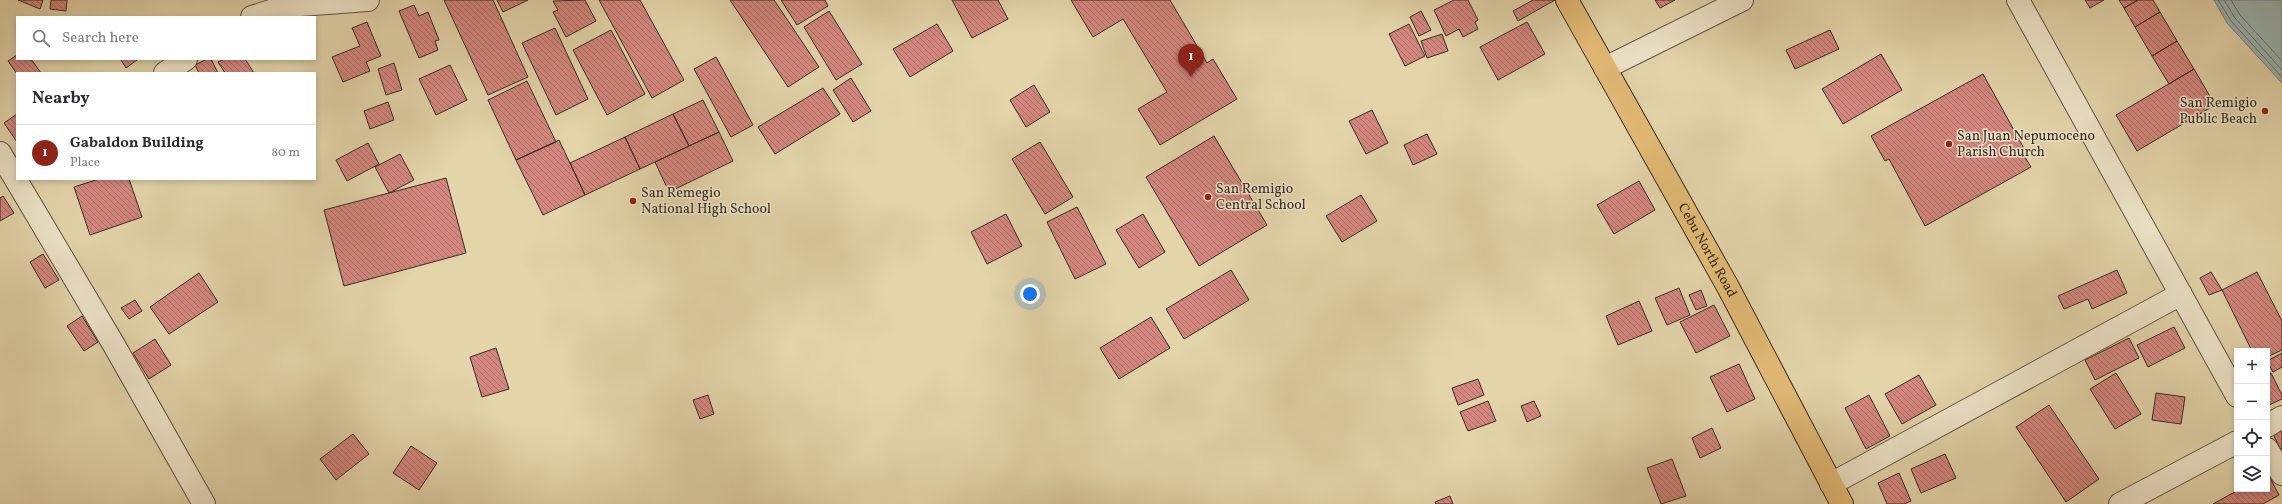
<!DOCTYPE html>
<meta charset="utf-8">
<style>
:root{--surface:#fff;--page:#f7f7f7;--text:#2b2b33;--muted:#7c7c81;--line:#e1e1e2;--accent:#8f2418}
body{margin:0;font-family:Vollkorn,serif;background:var(--page);color:var(--text)}
.controls{position:absolute;right:12px;bottom:12px;display:grid;overflow:hidden;border-radius:0px;box-shadow:0 2px 6px #0003}
.controls button{width:36px;height:36px;display:grid;place-items:center;padding:0;border:0;border-bottom:1px solid var(--line);background:var(--surface);color:var(--text);font:20px sans-serif}
.you{position:absolute;left:1030px;top:294px;width:14px;height:14px;margin:-10px;border:3px solid #fff;border-radius:50%;background:#1a73e8;box-shadow:0 0 0 6px #1a73e833}
.badge{display:grid;place-items:center;width:26px;height:26px;border-radius:50%;background:var(--accent);color:#fff;font-size:13px;font-weight:700}
.pin{position:absolute;translate:-50% -33px;filter:drop-shadow(0 1px 2px #0008)}
.pin::after{content:'';position:absolute;top:21px;width:14px;height:12px;background:inherit;clip-path:polygon(0 0,100% 0,50% 100%)}
.list{margin:0;padding:0;list-style:none}
h2{display:flex;justify-content:space-between;align-items:center;height:52px;margin:0;padding:0 16px;font-size:17px}
h2 small{font-size:13px;font-weight:400;color:var(--muted)}
.list li{display:grid;grid-template-columns:26px 1fr auto;gap:12px;align-items:center;box-sizing:border-box;height:56px;padding:0 16px;border-top:1px solid var(--line)}
.list b{display:block;font-size:15px;white-space:nowrap}
.list p{margin:0;font-size:13px;white-space:nowrap;color:var(--muted)}
.list em{font-size:13px;font-style:normal;color:var(--muted)}
.icon{flex:none;width:22px;height:22px;fill:none;stroke:currentColor;stroke-width:2;stroke-linecap:round;stroke-linejoin:round}
.map{position:relative;flex:none;width:2282px;height:504px;overflow:hidden}
.search{position:absolute;background:var(--surface);box-shadow:0 2px 6px #0003;left:16px;top:16px;width:300px;height:44px;display:flex;align-items:center;gap:10px;box-sizing:border-box;padding:0 14px;border-radius:0px;color:var(--muted);font-size:15px}
.panel{position:absolute;background:var(--surface);box-shadow:0 2px 6px #0003;left:16px;top:72px;width:300px;height:108px;border-radius:0px}
.map>svg:first-child{display:block}
.water{fill:#9ab5b4;stroke:#727e7a}
.lines{fill:none;stroke-linecap:round;stroke-linejoin:round}
.shore{stroke:#68706b;stroke-width:1}
.building{fill:url(#building-back-hatch);stroke:#362c22}
.minor-casing{stroke:#615644;stroke-width:24}
.major-casing{stroke:#362c22;stroke-width:24}
.minor{stroke:#ede3c8;stroke-width:22}
.major{stroke:#e2ba75;stroke-width:22}
.poi-dot{fill:#8f2418;stroke:#ede3c8;stroke-width:1.5}
.labels{text-anchor:middle;dominant-baseline:central;stroke-width:3;stroke-linejoin:round;paint-order:stroke}
.poi-label{font-size:14px;fill:#362c22;stroke:#ede3c8;text-anchor:start}
.street-label{font-size:14px;fill:#362c22;stroke:#ede3c8}
</style>
<div class="map">
<svg width="2282" height="504" viewBox="0 0 2282 504">
<defs>
<pattern id="building-back-hatch" width="6" height="6" patternUnits="userSpaceOnUse"><rect width="6" height="6" fill="#d4877f"/><path d="M-1 5l2 2M0 0l6 6M5-1l2 2" fill="none" stroke="#ad6f68"/></pattern>
</defs>
<rect width="100%" height="100%" fill="#e3d4aa"/>
<filter id="stains"><feTurbulence type="fractalNoise" baseFrequency=".005" numOctaves="4"/><feColorMatrix values="0 0 0 0 .2 0 0 0 0 .09 0 0 0 0 .02 0 0 0 .5 -.17"/></filter>
<radialGradient id="worn" r=".72"><stop offset=".6" stop-color="#630" stop-opacity="0"/><stop offset="1" stop-color="#630" stop-opacity=".3"/></radialGradient>
<!-- water -->
<path class="water" d="M2214,0h68v83l-55,-60z"/>
<g class="lines">
<!-- shore -->
<path class="shore" d="M2218,0l13,21 51,56
M2224,0l11,18 47,52
M2231,0l9,15 42,46"/>
</g>
<!-- building -->
<path class="building" d="M18,0h25l-3,9z
M51,0h16l-1,11 -16,-2z
M444,0h49l35,77 -40,18z
M497,0h31l-25,12z
M585,0l11,21 -30,16 -13,-25 5,-2 -5,-9z
M599,0h41l44,80 -32,18z
M730,0h44l45,67 -31,20z
M781,0h44l3,6 -31,19z
M952,0h46l10,19 -36,19z
M1071,0h99l37,63 6,-4 24,40 -77,46 -22,-36 29,-17 -44,-73 -30,18z
M1454,0h14l10,20 -3,2 3,7 -15,8 -4,-8 -13,7 -12,-26z
M1533,0h22l-37,21 -5,-10z
M1655,0h20l-15,8z
M2085,0h19l-14,8z
M2119,0h19l-14,8z
M2138,0h15l7,12 -25,15 -11,-19z
M414,5l5,11 9,-4 11,28 -4,1 3,9 -19,8 -20,-47z
M829,11l33,53 -26,16 -32,-53z
M1421,11l10,19 -12,6 -9,-19z
M2160,12l17,29 -25,15 -17,-29z
M367,22l14,34 -15,6 4,9 -27,11 -11,-25 28,-11 -8,-18z
M1527,22l18,32 -47,26 -18,-33z
M937,24l16,27 -43,26 -17,-28z
M1409,24l16,32 -20,10 -16,-32z
M555,28l33,71 -32,16 -34,-72z
M611,30l34,64 -38,21 -34,-65z
M1830,30l9,19 -44,20 -9,-19z
M1442,34l6,17 -21,7 -6,-17z
M2177,41l17,28 -25,15 -17,-28z
M1881,54l21,36 -59,34 -21,-35z
M17,55v4h14l10,14 -24,1 -9,-13z
M716,57l37,68 -22,12 -37,-68z
M123,59h13l1,1 -11,8 -5,-8z
M207,59h4l7,14h-19l-4,-8z
M224,59h21l9,14h-29l-7,-11z
M394,63l8,27 -16,5 -8,-26z
M450,65l17,35 -31,15 -17,-36z
M2194,69l21,36 -78,46 -21,-36z
M1983,74l43,78 -3,2 8,13 -106,59 -36,-67 -4,2 -14,-25z
M851,78l20,33 -18,11 -20,-32z
M527,81l29,61 -40,18 -28,-60z
M1034,85l16,27 -24,15 -16,-27z
M823,88l17,26 -65,40 -17,-27z
M703,100l16,32 -30,14 -16,-32z
M388,102l6,18 -24,9 -6,-18z
M1372,110l16,33 -22,11 -17,-33z
M17,114v28l-13,-19z
M673,114l16,32 -49,23 -15,-32z
M719,132l14,29 -64,31 -14,-30z
M1427,134l10,20 -24,11 -9,-20z
M1214,136l53,89 -68,41 -53,-89z
M625,137l15,32 -55,26 -15,-32z
M559,140l26,55 -42,20 -27,-55z
M1040,142l33,55 -28,17 -33,-55z
M368,143l11,21 -32,17 -11,-21z
M400,154l14,26 -25,13 -14,-26z
M446,178l20,75 -122,33 -20,-76z
M99,179h30l13,38 -52,18 -16,-48z
M1639,181l16,29 -41,24 -17,-29z
M1361,195l16,26 -35,21 -16,-26z
M3,196l11,17 -14,8v-23z
M1077,207l29,57 -31,15 -28,-57z
M1006,214l16,32 -35,18 -16,-32z
M1143,214l22,38 -26,16 -23,-38z
M43,254l16,26 -14,8 -15,-26z
M1231,270l18,30 -65,39 -18,-30z
M2117,270l10,23 -35,16 -4,-10 -24,10 -6,-13z
M2211,272l11,18 -13,5 -9,-17z
M2257,272l25,49v29l-15,7v-6h-15l-30,-61z
M199,273l19,29 -49,32 -19,-27z
M1679,288l11,27 -23,10 -12,-27z
M1701,290l6,16 -11,4 -7,-15z
M135,300l7,11 -13,8 -8,-11z
M1639,301l13,30 -34,14 -12,-29z
M1714,305l16,31 -34,17 -16,-31z
M82,316l16,26 -14,9 -17,-25z
M1151,317l19,31 -51,31 -19,-31z
M2174,327l11,21 -37,19 -11,-22z
M2129,338l10,20 -44,22 -10,-20z
M155,339l16,26 -22,14 -16,-26z
M496,348l13,41 -27,8 -12,-40z
M2282,353v14l-9,5 -6,-11z
M1739,364l16,35 -28,13 -17,-35z
M2116,373l25,41 -26,15 -25,-40z
M2271,373l11,22v4l-15,7v-31z
M1919,375l17,30 -34,19 -17,-30z
M1478,379l6,16 -26,10 -6,-17z
M2156,393l29,4 -4,27 -29,-4z
M708,395l6,19 -14,5 -7,-19z
M1869,395l21,41 -24,13 -21,-41z
M1488,401l8,20 -28,10 -8,-19z
M1534,401l7,15 -14,6 -6,-16z
M2049,405l50,74 -33,23 -50,-75z
M1712,428l9,20 -21,10 -8,-20z
M2282,430v22l-9,-18z
M353,434l16,20 -33,26 -16,-21z
M411,446l26,17 -18,27 -26,-17z
M1945,454l11,24 -35,15 -10,-24z
M1672,459l14,37 -25,8 -14,-36z
M1899,473l12,28 -7,3h-17l-9,-21z
M2268,474l11,21 -16,9h-50l27,-15h27z
M1450,496l3,8h-17l-1,-2z"/>
<g class="lines">
<defs>
<path id="minor" d="M2018,0l219,396
M252,17l34,-11 82,-6
M1605,68l137,-68
M165,73l21,-14
M0,153l114,192 90,159
M2267,426l15,-9
M2267,449l15,25
M1831,484l350,-190
M2120,504l117,-62"/>
<g id="major">
<path id="s1" d="M1567,0l161,287 114,217"/>
</g>
</defs>
<!-- minor casing -->
<use href="#minor" class="minor-casing"/>
<!-- major casing -->
<use href="#major" class="major-casing"/>
<!-- minor -->
<use href="#minor" class="minor"/>
<!-- major -->
<use href="#major" class="major"/>
</g>
<!-- markers -->
<g class="poi-dot">
<circle cx="2265" cy="111" r="4"/>
<circle cx="1949" cy="144" r="4"/>
<circle cx="1208" cy="197" r="4"/>
<circle cx="633" cy="201" r="4"/>
</g>
<g class="labels">
<!-- poi labels -->
<g class="poi-label">
<text x="2257" y="103" text-anchor="end">San Remigio<tspan x="2257" dy="16">Public Beach</tspan></text>
<text x="1957" y="136">San Juan Nepumoceno<tspan x="1957" dy="16">Parish Church</tspan></text>
<text x="1216" y="189">San Remigio<tspan x="1216" dy="16">Central School</tspan></text>
<text x="641" y="193">San Remegio<tspan x="641" dy="16">National High School</tspan></text>
</g>
<!-- street labels -->
<g class="street-label">
<text stroke="none"><textPath href="#s1" startOffset="287">Cebu North Road</textPath></text>
</g>
</g>
<rect width="100%" height="100%" filter="url(#stains)"/>
<rect width="100%" height="100%" fill="url(#worn)"/>
</svg>
<div class="controls">
<button>+</button>
<button>−</button>
<button><svg class="icon" aria-label="locate" viewBox="0 0 24 24"><circle cx="12" cy="12" r="6"/><path d="M12 2v4M12 18v4M2 12h4M18 12h4"/></svg></button>
<button><svg class="icon" aria-label="layers" viewBox="0 0 24 24"><path d="M12 4l9 5-9 5-9-5zM3 14l9 5 9-5"/></svg></button>
</div>
<div class="you"></div>
<div class="pin badge" style="left:1191px;top:77px">1</div>
<div class="search"><svg class="icon" aria-label="search" viewBox="0 0 24 24"><circle cx="10" cy="10" r="6"/><path d="M15 15l6 6"/></svg>Search here</div>
<section class="panel">
<h2>Nearby<small></small></h2>
<ul class="list">
<li><span class="badge">1</span><div><b>Gabaldon Building</b><p>Place</p></div><em>80 m</em></li>
</ul>
</section>
</div>
